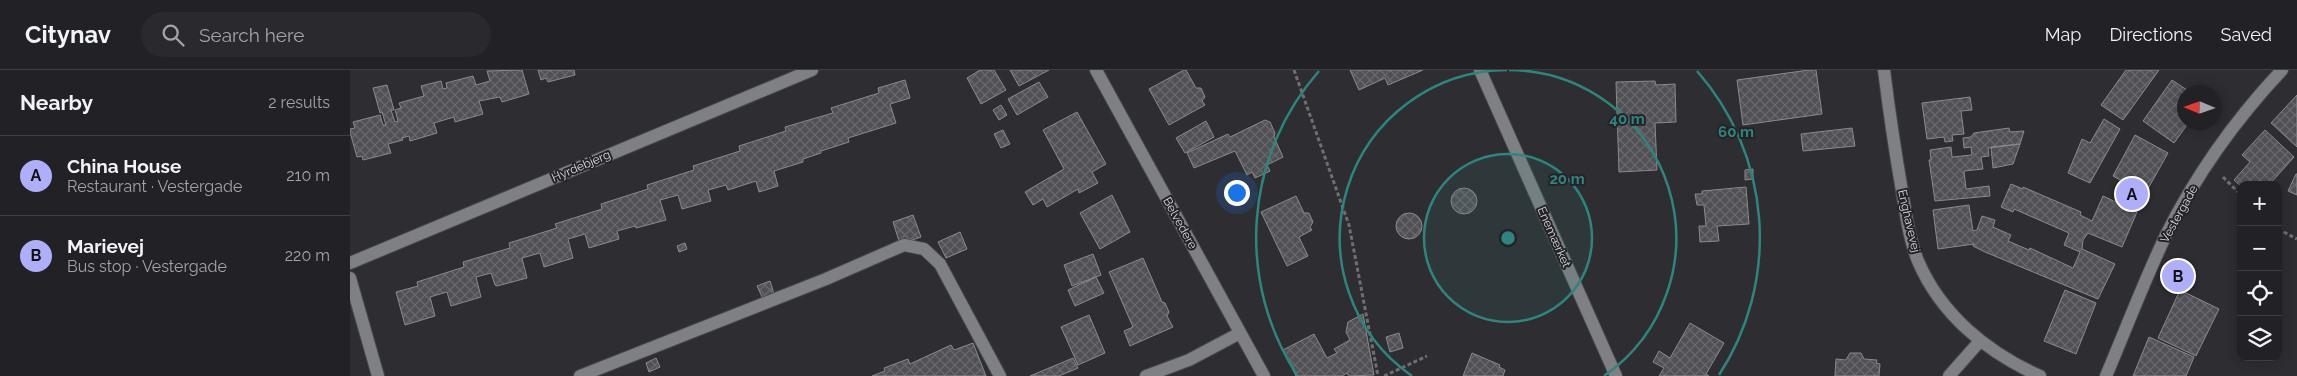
<!DOCTYPE html>
<meta charset="utf-8">
<style>
:root{--surface:#222226;--page:#2a2a2e;--text:#f1f3f6;--muted:#a2a4a7;--line:#3f3f43;--accent:#aeaefb}
body{margin:0;font-family:Raleway,sans-serif;background:var(--page);color:var(--text)}
.controls{position:absolute;right:15px;bottom:15px;display:grid;overflow:hidden;border-radius:10px;box-shadow:0 2px 12px #0003}
.controls button{width:45px;height:45px;display:grid;place-items:center;padding:0;border:0;border-bottom:1px solid var(--line);background:var(--surface);color:var(--text);font:25px sans-serif}
.compass{position:absolute;left:1827px;top:15px;width:45px;height:45px;border-radius:50%;background:var(--surface);box-shadow:0 2px 12px #0003;rotate:272deg}
.you{position:absolute;left:886px;top:122px;width:18px;height:18px;margin:-12px;border:4px solid #fff;border-radius:50%;background:#1a73e8;box-shadow:0 0 0 8px #1a73e833}
.badge{display:grid;place-items:center;width:32px;height:32px;border-radius:50%;background:var(--accent);color:#111;font-size:16px;font-weight:700}
.pin{position:absolute;translate:-50% -50%;border:2px solid #fff;box-shadow:0 1px 5px #0006}
.list{margin:0;padding:0;list-style:none}
h2{display:flex;justify-content:space-between;align-items:center;height:65px;margin:0;padding:0 20px;font-size:21px}
h2 small{font-size:16px;font-weight:400;color:var(--muted)}
.list li{display:grid;grid-template-columns:32px 1fr auto;gap:15px;align-items:center;box-sizing:border-box;height:80px;padding:0 20px;border-top:1px solid var(--line)}
.list b{display:block;font-size:19px;white-space:nowrap}
.list p{margin:0;font-size:16px;white-space:nowrap;color:var(--muted)}
.list em{font-size:16px;font-style:normal;color:var(--muted)}
.icon{flex:none;width:28px;height:28px;fill:none;stroke:currentColor;stroke-width:2;stroke-linecap:round;stroke-linejoin:round}
.map{position:relative;flex:none;width:1947px;height:306px;overflow:hidden}
header{display:flex;align-items:center;gap:30px;box-sizing:border-box;height:70px;padding:0 25px;background:var(--surface);border-bottom:1px solid var(--line)}
header strong{font-size:24px}
nav{display:flex;gap:28px;margin-inline-start:auto;font-size:18px}
.search{width:350px;height:45px;background:var(--page);display:flex;align-items:center;gap:12px;box-sizing:border-box;padding:0 18px;border-radius:28px;color:var(--muted);font-size:19px}
main{display:flex}
aside{flex:1;background:var(--surface)}
.map>svg:first-child{display:block}
.building{fill:url(#building-cross-hatch);stroke:#89898e}
.lines{fill:none;stroke-linecap:round;stroke-linejoin:round}
.minor-casing{stroke:#49494d;stroke-width:14}
.path{stroke:#6f6f72;stroke-width:3;stroke-dasharray:4 2.5;stroke-linecap:butt}
.minor{stroke:#7f8084;stroke-width:12}
.ring{fill:none;stroke:#2e857f;stroke-width:2.5}
.labels{text-anchor:middle;dominant-baseline:central;stroke-width:4;stroke-linejoin:round;paint-order:stroke}
.street-label{font-size:12px;fill:#dbdbde;stroke:#242428}
.centre{fill:#2e857f;stroke:#242428;stroke-width:2.5}
.ring-label{font-size:15px;text-anchor:middle;font-weight:bold;fill:#2e857f;stroke:#242428;stroke-width:4;stroke-linejoin:round;paint-order:stroke}
</style>
<header>
<strong>Citynav</strong>
<div class="search"><svg class="icon" aria-label="search" viewBox="0 0 24 24"><circle cx="10" cy="10" r="6"/><path d="M15 15l6 6"/></svg>Search here</div>
<nav><a>Map</a><a>Directions</a><a>Saved</a></nav>
</header>
<main>
<aside>
<h2>Nearby<small>2 results</small></h2>
<ul class="list">
<li><span class="badge">A</span><div><b>China House</b><p>Restaurant · Vestergade</p></div><em>210 m</em></li>
<li><span class="badge">B</span><div><b>Marievej</b><p>Bus stop · Vestergade</p></div><em>220 m</em></li>
</ul>
</aside>
<div class="map">
<svg width="1947" height="306" viewBox="0 0 1947 306">
<defs>
<pattern id="building-cross-hatch" width="8" height="8" patternUnits="userSpaceOnUse" patternTransform="scale(1.25)"><rect width="8" height="8" fill="#515155"/><path d="M0 0l8 8M0 8l8-8" fill="none" stroke="#69696d"/></pattern>
</defs>
<rect width="100%" height="100%" fill="#2e2e32"/>
<!-- building -->
<path class="building" d="M172,0l7,24 -27,8 -2,-5 -21,4 4,13 -28,8 -1,-5 -20,6 3,10 -27,8 -1,-5 -7,2 1,2 -15,4 3,9 -28,7 -1,-4 -5,1 -7,-25v-3l5,-1 -2,-6 27,-7 3,10h3l-4,-13 -2,1 -7,-25 14,-3 7,25h-3l4,12 3,-1 -3,-11 6,-2 -2,-5 25,-7 -3,-10 20,-5 2,8 4,-1 -1,-5 27,-7 3,9 14,-4 -3,-10z
M188,0h36l1,5 -27,7 -2,-4 -5,2z
M630,0h14l12,20 -25,14 -14,-26z
M660,0h39l-30,16z
M834,0h2l10,18h5l4,9 -3,4 3,4 -36,20 -20,-36z
M1000,0h73l-35,15 -3,-7 -26,12z
M1459,0h7l6,44 -79,11 -6,-45z
M1776,0h33l-36,50 -22,-15z
M555,10l5,18 -20,6 6,19 -48,15 1,4 -28,9v2l-18,6v3l-29,9 4,15 -19,6 -3,-11 -28,9 -2,-5 -18,5 3,11 -29,8 -4,-14 -18,5 6,20 -30,8 -1,-2 -18,5 2,8 -30,9 -4,-14 -17,5 5,19 -29,9 -4,-14 -18,5 5,20 -30,8 -2,-1 -4,-12 -15,4 5,20 -30,9 -4,-14 -17,5 5,19 -30,9 -9,-33 22,-6 -1,-4 47,-15 -1,-5 47,-14 -1,-5 48,-15 -2,-4 47,-15 -1,-5 47,-15 -1,-4 47,-15 -1,-4 47,-15 -1,-5 47,-15 -1,-4 48,-14 -2,-5 48,-15 -1,-5z
M1822,10l18,12h-6v30h5l-15,21 -31,-22z
M1305,11l1,4 19,-1 1,38 -21,1 2,47 -38,2 -3,-90z
M689,12l9,15 -31,18 -9,-16z
M1947,25v52l-26,-24z
M1620,27l2,13 -11,1 3,23 -12,1 1,6 -8,1 -1,-5 -17,2 -5,-36z
M651,35l6,10 -8,5 -6,-10z
M727,42l29,52 -14,8 6,11 -19,10 -1,-4 -31,18 -4,-8 -10,6 -8,-13 39,-23 -21,-39z
M1754,49l16,10 -30,54 -22,-10 14,-34 8,4z
M915,50l5,2 5,11 -1,4 9,20 -16,8 3,6 -15,7 -3,-6 -5,3 -12,-24 -41,17 -7,-15 41,-19 2,3z
M856,51l8,16 -29,16 -9,-15z
M1502,58l3,18 -52,5 -2,-17z
M1659,58l1,4 14,-1 -4,13 -32,4 1,8 -8,1 2,12 -19,2 2,18 23,-3 1,10 -55,5 -6,-41h2l-1,-10 21,-3 1,10 20,-2 -1,-8 -7,1 -1,-10 8,-1 3,-4z
M653,60l7,14 -9,4 -7,-14z
M1915,60l29,27 -25,28 -28,1 -7,-6 16,-18 -8,-7z
M1785,65l33,18 -23,41 -32,-18z
M1670,74l-7,20 -20,4 -2,-21z
M1403,99v10l-8,1v-10z
M1946,104h1v21l-9,-4z
M1661,114l12,5v-2l58,25 -1,3 12,6 11,-25 34,16 -15,35 -34,-14 -5,7 -1,9 33,15 -17,35 -113,-47 -12,-6 1,-2 -36,5 -5,-39 36,-5 4,26 4,-1 5,-14 13,4 -2,7 18,8 -3,6 21,9 1,-2 43,20 7,-16 -16,-7 5,-12 -55,-24 -1,3 -12,-5z
M1396,117l3,37 -32,2 2,15 -19,1 -1,-16h7l-2,-21h-7l-2,-11h7v-3z
M1101 131a13 13 0 1 1 26 0a13 13 0 1 1-26 0Z
M762,125l18,37 -30,17 -20,-36z
M946,126l8,17h5l4,9 -3,5 2,3 -13,7 9,19 -21,10 -26,-54z
M1046 156a13 13 0 1 1 26 0a13 13 0 1 1-26 0Z
M563,145l8,22 -21,7 -7,-22z
M610,162l7,17 -21,9 -8,-16z
M335,173l2,6 -8,3 -2,-6z
M743,184l8,21 -29,11 -8,-21z
M793,188l19,44 3,1 4,9 -2,4 6,11 -43,19 -6,-15 9,-4 -24,-55z
M746,207l8,16 -29,13 -7,-16z
M420,211l4,13 -11,5 -6,-13z
M1715,220l31,13 -20,51 -32,-13z
M1830,220l39,19 -23,47 -38,-18z
M1013,244l11,61 -25,1 -2,-3 -5,3h-46l-13,-26 31,-16 13,24 10,-5 -3,-4 16,-9 -4,-8 2,-10z
M739,245l16,38 -27,12 -17,-38z
M1340,253l34,20 -18,31 3,2h-50l5,-8 -11,-6 6,-11 11,7z
M1049,263l4,15 -13,4 -4,-15z
M1799,267l45,20 -8,19h-53z
M623,273l13,33h-114l13,-5 -1,-3 24,-9 2,5 41,-19 3,5z
M1122,283l28,12 -1,2 6,3 -2,6h-40z
M1500,283h11l3,6 13,1 -1,3 4,1 -1,12h-44l1,-17 10,1z
M306,288l4,9 -11,5 -3,-9z
M723,288l5,10 -19,8h-29z"/>
<g class="lines">
<defs>
<path id="minor" d="M746,0l168,306
M1130,0l136,306
M1534,0c5,40 11,81 18,121 4,23 7,48 16,70 23,54 70,92 122,115
M0,193l462,-193
M0,208l28,98
M230,306l246,-97 78,-34 20,4 16,15 60,112
M796,306l43,-16 51,-27
M1599,306l31,-35
M1756,306c20,-47 38,-95 60,-141 30,-60 70,-116 116,-165"/>
</defs>
<!-- minor casing -->
<use href="#minor" class="minor-casing"/>
<!-- path -->
<path class="path" d="M944,0l55,155 29,151
M1873,107l18,18
M1928,159l19,10
M1034,306l43,-20"/>
<!-- minor -->
<use href="#minor" class="minor"/>
</g>
<!-- distance rings -->
<circle cx="1158" cy="168" r="84" fill="#2e857f" fill-opacity=".12"/>
<g class="ring">
<circle cx="1158" cy="168" r="84"/>
<path d="M1062 306A168 168 0 0 1 1157 0M1159 0A168 168 0 0 1 1254 306"/>
<path d="M947 305A252 252 0 0 1 969 1M1347 1A252 252 0 0 1 1369 305"/>
</g>
<g class="labels">
<!-- street labels -->
<g class="street-label">
<text transform="translate(231 96) rotate(-23)">Hyrdebjerg</text>
<text transform="translate(1829 144) rotate(-61)">Vestergade</text>
<text transform="translate(1559 151) rotate(77)">Enghavevej</text>
<text transform="translate(830 153) rotate(61)">Belvedere</text>
<text transform="translate(1204 167) rotate(66)">Enemærket</text>
</g>
</g>
<circle cx="1158" cy="168" r="8" class="centre"/>
<g class="ring-label">
<text x="1277" y="54">40 m</text>
<text x="1386" y="67">60 m</text>
<text x="1217" y="114">20 m</text>
</g>
</svg>
<div class="controls">
<button>+</button>
<button>−</button>
<button><svg class="icon" aria-label="locate" viewBox="0 0 24 24"><circle cx="12" cy="12" r="6"/><path d="M12 2v4M12 18v4M2 12h4M18 12h4"/></svg></button>
<button><svg class="icon" aria-label="layers" viewBox="0 0 24 24"><path d="M12 4l9 5-9 5-9-5zM3 14l9 5 9-5"/></svg></button>
</div>
<svg class="compass" viewBox="-18 -18 36 36"><path d="M0-13l5 13h-10z" fill="#e53935"/><path d="M0 13l5-13h-10z" fill="#a2a4a7"/></svg>
<div class="you"></div>
<div class="pin badge" style="left:1782px;top:124px">A</div>
<div class="pin badge" style="left:1828px;top:206px">B</div>
</div>
</main>
